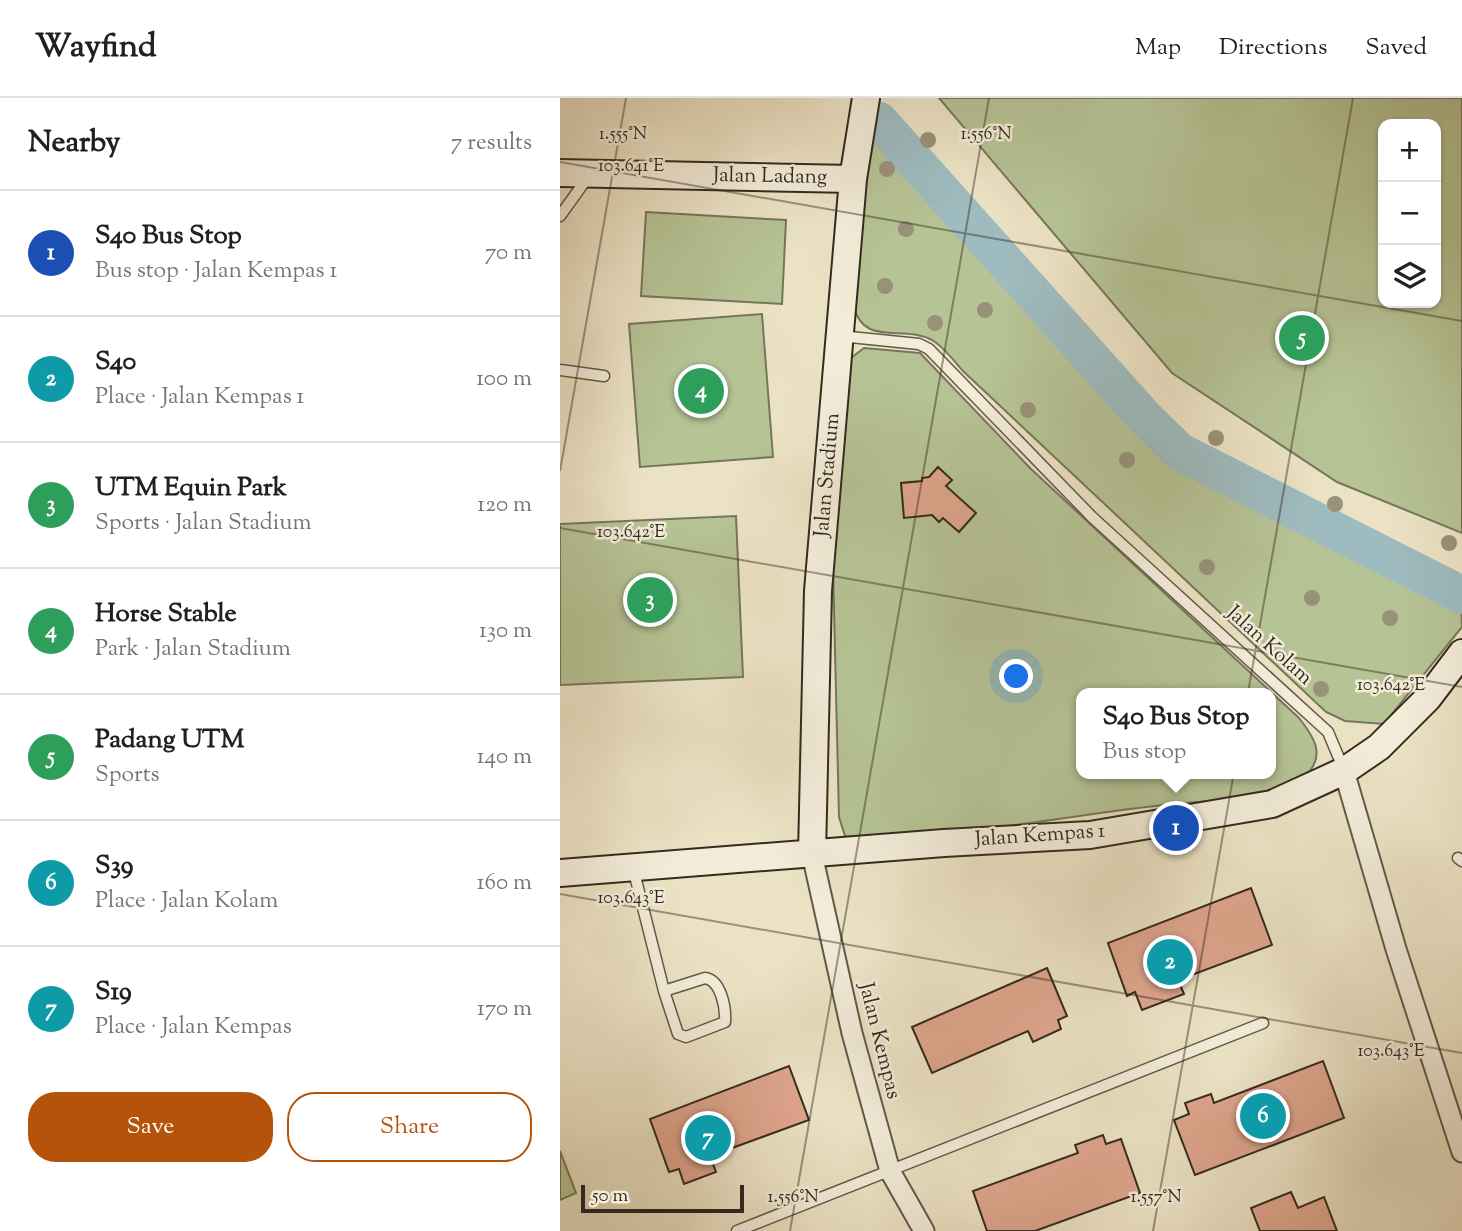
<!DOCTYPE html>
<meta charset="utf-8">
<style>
:root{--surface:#fff;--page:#f2f2f2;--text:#202124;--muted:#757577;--line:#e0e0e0;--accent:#b45309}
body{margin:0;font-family:"Sorts Mill Goudy",serif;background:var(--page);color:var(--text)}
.controls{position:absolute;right:21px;top:21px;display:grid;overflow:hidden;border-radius:14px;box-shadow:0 2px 5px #0004}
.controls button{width:63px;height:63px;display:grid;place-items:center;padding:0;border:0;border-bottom:2px solid var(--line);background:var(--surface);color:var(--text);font:35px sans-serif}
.scale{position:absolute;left:21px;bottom:18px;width:163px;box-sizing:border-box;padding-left:7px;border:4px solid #352a1e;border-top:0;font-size:19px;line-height:24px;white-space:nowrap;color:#352a1e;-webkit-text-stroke:5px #f2ecd9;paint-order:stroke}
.you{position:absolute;left:457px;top:579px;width:24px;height:24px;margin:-18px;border:5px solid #fff;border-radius:50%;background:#1a73e8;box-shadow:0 0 0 10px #1a73e833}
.badge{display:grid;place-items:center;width:46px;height:46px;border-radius:50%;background:var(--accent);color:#fff;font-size:23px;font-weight:700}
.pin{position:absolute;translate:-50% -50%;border:4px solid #fff;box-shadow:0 2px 7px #0006}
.popup{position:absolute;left:516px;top:590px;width:200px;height:91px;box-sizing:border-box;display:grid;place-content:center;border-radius:14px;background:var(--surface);filter:drop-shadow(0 2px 5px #0005);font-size:23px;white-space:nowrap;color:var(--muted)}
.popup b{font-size:26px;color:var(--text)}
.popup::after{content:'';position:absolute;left:50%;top:100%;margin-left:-14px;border:14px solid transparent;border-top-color:var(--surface)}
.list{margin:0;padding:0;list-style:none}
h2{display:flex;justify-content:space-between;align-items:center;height:91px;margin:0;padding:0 28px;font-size:30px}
h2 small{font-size:23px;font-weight:400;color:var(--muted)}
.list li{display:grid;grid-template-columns:46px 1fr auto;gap:21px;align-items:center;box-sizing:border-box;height:126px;padding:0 28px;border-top:2px solid var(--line)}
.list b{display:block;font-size:26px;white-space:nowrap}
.list p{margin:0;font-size:23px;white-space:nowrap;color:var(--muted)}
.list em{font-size:23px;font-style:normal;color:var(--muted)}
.actions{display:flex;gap:14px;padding:21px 28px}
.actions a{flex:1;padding:16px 0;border:2px solid var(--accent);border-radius:28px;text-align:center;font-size:24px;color:var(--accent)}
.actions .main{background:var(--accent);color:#fff}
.icon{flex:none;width:38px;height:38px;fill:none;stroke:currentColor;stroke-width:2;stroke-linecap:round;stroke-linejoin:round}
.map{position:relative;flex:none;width:902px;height:1133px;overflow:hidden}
header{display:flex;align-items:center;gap:42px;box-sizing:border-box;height:98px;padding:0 35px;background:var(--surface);border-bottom:2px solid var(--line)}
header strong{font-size:33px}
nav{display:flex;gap:38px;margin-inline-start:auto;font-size:24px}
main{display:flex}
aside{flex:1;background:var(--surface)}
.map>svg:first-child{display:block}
.green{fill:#b6c395;stroke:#76765a;stroke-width:2;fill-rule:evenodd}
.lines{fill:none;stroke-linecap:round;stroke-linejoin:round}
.river{stroke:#9ebbbf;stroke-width:38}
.building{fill:#dea58d;stroke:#352a1e;stroke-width:2}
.lane-casing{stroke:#625848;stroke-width:13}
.street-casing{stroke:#625848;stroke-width:23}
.secondary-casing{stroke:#352a1e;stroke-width:30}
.lane{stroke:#f2ecd9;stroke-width:10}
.street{stroke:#f2ecd9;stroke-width:19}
.secondary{stroke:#f2ecd9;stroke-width:26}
.tree{fill:#989279}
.ticks{fill:none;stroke:#352a1e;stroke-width:2;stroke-opacity:0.45}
.labels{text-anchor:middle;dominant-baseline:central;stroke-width:5;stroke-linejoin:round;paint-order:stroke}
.street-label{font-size:21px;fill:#352a1e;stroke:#f2ecd9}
.ticks-label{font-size:18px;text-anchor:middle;fill:#352a1e;stroke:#f2ecd9;stroke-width:5;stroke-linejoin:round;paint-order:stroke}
</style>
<header>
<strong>Wayfind</strong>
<nav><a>Map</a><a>Directions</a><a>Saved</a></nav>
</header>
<main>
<aside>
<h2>Nearby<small>7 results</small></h2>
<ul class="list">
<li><span class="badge" style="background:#1a4fb4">1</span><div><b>S40 Bus Stop</b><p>Bus stop · Jalan Kempas 1</p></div><em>70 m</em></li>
<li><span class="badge" style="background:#0f9aa8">2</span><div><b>S40</b><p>Place · Jalan Kempas 1</p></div><em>100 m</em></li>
<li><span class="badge" style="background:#2e9e5b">3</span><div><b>UTM Equin Park</b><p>Sports · Jalan Stadium</p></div><em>120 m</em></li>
<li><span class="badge" style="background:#2e9e5b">4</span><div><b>Horse Stable</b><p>Park · Jalan Stadium</p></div><em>130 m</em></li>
<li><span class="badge" style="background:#2e9e5b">5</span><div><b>Padang UTM</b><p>Sports</p></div><em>140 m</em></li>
<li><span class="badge" style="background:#0f9aa8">6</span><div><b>S39</b><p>Place · Jalan Kolam</p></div><em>160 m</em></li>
<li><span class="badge" style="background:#0f9aa8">7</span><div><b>S19</b><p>Place · Jalan Kempas</p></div><em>170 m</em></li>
</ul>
<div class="actions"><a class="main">Save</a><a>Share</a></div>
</aside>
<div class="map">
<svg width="902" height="1133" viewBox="0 0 902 1133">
<rect width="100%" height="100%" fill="#ebe2c4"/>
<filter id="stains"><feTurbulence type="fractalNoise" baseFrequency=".00286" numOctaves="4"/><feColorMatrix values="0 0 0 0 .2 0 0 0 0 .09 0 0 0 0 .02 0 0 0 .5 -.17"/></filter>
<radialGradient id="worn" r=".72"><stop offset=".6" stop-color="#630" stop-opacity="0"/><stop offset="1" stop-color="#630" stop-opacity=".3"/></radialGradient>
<!-- green -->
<path class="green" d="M379,0h523v435l-125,-51 -165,-109zM823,26h53v179h-53z
M311,26l151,171 156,167 283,142 1,23 -78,97 -39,-3 -19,-9 -363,-341c-9,-10 -19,-24 -31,-31 -30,-16 -68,8 -79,-35z
M86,114l140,8 -4,84 -141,-8z
M202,216l11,143 -133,10 -11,-143z
M304,250l56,5 111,116 268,249c16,20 28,39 4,60 -26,22 -104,23 -140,27 -61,7 -123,17 -184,25 -41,5 -82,7 -123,10l-11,-4 -6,-19 -6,-249 14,-207zM522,595h188v81h-188z
M176,418l7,161 -183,8v-161z
M0,1053l16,42 -16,7z"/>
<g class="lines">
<!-- river -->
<path class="river" d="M319,23l265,296 36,35 282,143"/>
</g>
<!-- building -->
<path class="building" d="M378,369l14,13 -6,6 30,27 -17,19 -16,-14 -4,4 -7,-7 -28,3 -3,-35 21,-2v-3l7,-1z
M691,790l21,57 -94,35 6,14 -42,16 -7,-18 -8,4 -19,-53z
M487,870l20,48 -9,4 3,9 -28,13 -5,-11 -96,42 -20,-46z
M763,963l21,57 -149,57 -21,-55 15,-6 -4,-11 26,-9 3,9z
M229,968l20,54 -99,36 6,16 -32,12 -5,-15 -10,3 -19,-53z
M543,1037l3,9 15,-5 19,54 -105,38h-48l-14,-40 105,-38 -3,-8z
M731,1094l7,16 26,-11 13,34h-77l-9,-23z"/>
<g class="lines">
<defs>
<path id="lane" d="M0,118l28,-39
M280,238l79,8 10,5 163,168 236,215 16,38
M0,272l44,6
M898,760l4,3
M73,770l31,123 14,43 8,3 39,-15c1,-14 -4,-42 -20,-44l-41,13
M177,1133l526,-208"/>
<path id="street" d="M784,673l52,178 66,203
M252,756l40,179 38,138 34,60"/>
<path id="secondary" d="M0,75l293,6
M252,756l6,-263 35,-412 13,-81
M0,775l384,-30 146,-8 182,-31 72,-33 35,-24 49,-49 34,-45"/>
</defs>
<!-- lane casing -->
<use href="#lane" class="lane-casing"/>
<!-- street casing -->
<use href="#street" class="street-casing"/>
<!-- secondary casing -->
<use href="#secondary" class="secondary-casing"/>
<!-- lane -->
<use href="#lane" class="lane"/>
<!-- street -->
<use href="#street" class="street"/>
<!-- secondary -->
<use href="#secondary" class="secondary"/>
</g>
<!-- trees -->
<g class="tree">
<circle cx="368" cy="42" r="8"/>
<circle cx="327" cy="71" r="8"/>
<circle cx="346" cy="131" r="8"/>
<circle cx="325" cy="188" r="8"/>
<circle cx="425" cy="212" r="8"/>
<circle cx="375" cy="225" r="8"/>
<circle cx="468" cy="312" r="8"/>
<circle cx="656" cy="340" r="8"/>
<circle cx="567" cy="362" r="8"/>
<circle cx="775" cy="406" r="8"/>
<circle cx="889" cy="445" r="8"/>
<circle cx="647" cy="469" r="8"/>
<circle cx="752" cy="500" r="8"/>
<circle cx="830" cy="520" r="8"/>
<circle cx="761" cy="591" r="8"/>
</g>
<!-- ticks -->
<path class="ticks" d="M0,64l902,159M0,373l66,-373M0,430l902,159M0,796l902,159M230,1133l199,-1133M593,1133l200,-1133"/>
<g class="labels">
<!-- street labels -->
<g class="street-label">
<text transform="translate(210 79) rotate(1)">Jalan Ladang</text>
<text transform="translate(268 377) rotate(-85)">Jalan Stadium</text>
<text transform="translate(709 548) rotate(42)">Jalan Kolam</text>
<text transform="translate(480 738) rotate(-4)">Jalan Kempas 1</text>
<text transform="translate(319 943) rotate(76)">Jalan Kempas</text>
</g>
</g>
<g class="ticks-label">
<text x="426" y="41">1.556°N</text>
<text x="63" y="41">1.555°N</text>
<text x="71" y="73">103.641°E</text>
<text x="71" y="439">103.642°E</text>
<text x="831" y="592">103.642°E</text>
<text x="71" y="805">103.643°E</text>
<text x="831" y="958">103.643°E</text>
<text x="233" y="1104">1.556°N</text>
<text x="596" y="1104">1.557°N</text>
</g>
<rect width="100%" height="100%" filter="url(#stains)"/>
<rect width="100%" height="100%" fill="url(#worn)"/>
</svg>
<div class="controls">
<button>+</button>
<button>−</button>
<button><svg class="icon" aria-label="layers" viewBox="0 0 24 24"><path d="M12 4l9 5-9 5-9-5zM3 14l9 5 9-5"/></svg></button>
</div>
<div class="scale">50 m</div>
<div class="you"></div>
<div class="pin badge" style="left:616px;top:730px;background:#1a4fb4">1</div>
<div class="popup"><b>S40 Bus Stop</b>Bus stop</div>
<div class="pin badge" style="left:610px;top:864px;background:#0f9aa8">2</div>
<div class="pin badge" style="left:90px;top:502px;background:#2e9e5b">3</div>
<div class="pin badge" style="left:141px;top:293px;background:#2e9e5b">4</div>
<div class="pin badge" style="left:742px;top:240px;background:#2e9e5b">5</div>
<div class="pin badge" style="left:703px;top:1018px;background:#0f9aa8">6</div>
<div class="pin badge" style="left:148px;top:1040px;background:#0f9aa8">7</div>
</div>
</main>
